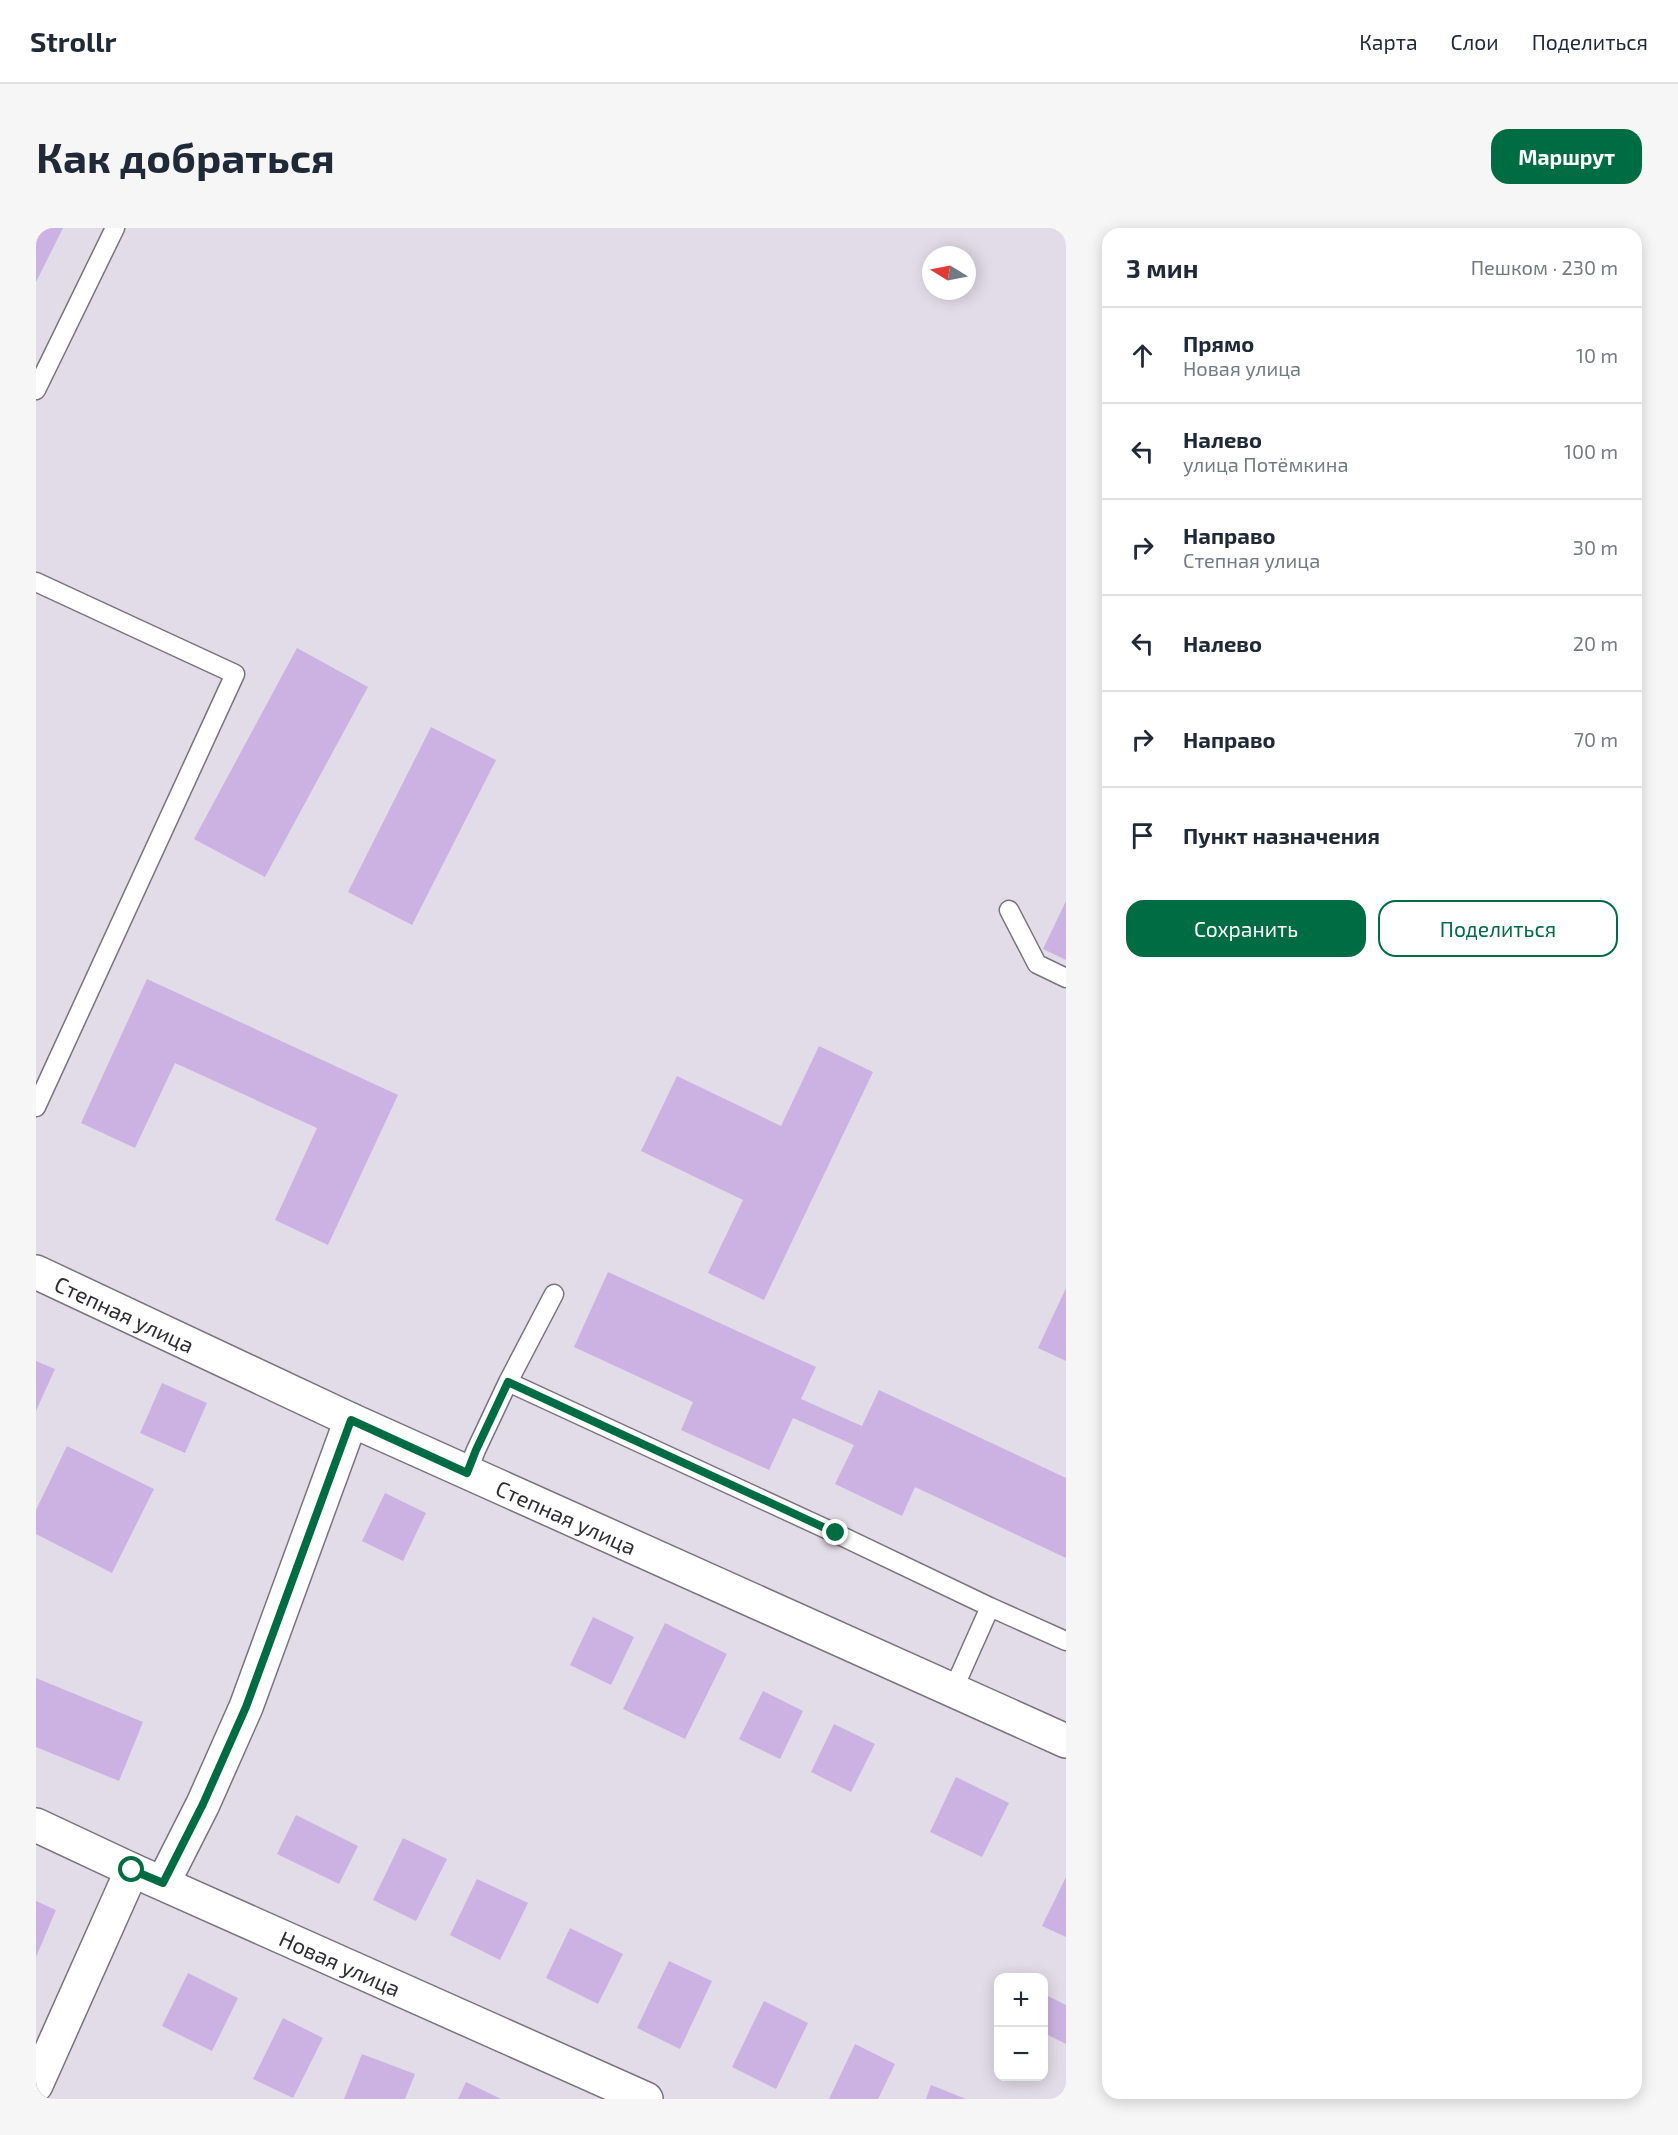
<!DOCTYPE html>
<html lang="ru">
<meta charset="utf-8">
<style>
:root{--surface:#fff;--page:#f6f6f7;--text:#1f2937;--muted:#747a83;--line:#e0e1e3;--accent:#006c43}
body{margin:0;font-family:"Exo 2",sans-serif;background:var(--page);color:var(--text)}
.controls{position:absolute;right:18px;bottom:18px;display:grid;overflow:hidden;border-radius:12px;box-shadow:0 3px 15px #0003}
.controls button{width:54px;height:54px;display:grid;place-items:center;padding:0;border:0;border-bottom:2px solid var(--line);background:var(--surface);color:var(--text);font:30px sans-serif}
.compass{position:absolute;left:886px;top:18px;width:54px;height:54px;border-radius:50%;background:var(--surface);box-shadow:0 3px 15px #0003;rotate:280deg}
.stop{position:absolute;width:18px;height:18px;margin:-14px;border:4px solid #006c43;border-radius:50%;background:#fff}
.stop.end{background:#006c43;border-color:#fff;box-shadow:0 2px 6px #0008}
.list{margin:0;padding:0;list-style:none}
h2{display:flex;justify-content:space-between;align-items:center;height:78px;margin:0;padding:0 24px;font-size:26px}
h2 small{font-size:20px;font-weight:400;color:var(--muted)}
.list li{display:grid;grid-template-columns:39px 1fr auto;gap:18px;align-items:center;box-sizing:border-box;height:96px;padding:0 24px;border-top:2px solid var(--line)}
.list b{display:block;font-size:22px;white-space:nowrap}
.list p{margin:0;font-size:20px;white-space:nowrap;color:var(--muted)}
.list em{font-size:20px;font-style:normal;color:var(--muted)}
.actions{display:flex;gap:12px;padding:18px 24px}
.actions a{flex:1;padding:14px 0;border:2px solid var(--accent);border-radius:18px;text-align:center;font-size:21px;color:var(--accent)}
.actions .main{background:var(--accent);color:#fff}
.icon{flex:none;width:33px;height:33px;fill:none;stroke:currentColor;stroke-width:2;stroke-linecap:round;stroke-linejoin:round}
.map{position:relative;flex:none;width:1030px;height:1871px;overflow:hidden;border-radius:18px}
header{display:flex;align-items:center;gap:36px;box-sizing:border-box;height:84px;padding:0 30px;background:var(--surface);border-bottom:2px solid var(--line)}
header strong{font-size:28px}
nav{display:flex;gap:33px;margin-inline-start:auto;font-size:21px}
.intro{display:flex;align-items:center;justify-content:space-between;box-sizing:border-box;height:144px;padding:0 36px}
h1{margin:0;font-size:42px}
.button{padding:15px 27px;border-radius:18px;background:var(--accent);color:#fff;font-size:21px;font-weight:700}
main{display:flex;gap:36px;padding:0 36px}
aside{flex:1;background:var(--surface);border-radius:18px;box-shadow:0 3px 15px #0003}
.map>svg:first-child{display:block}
.building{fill:#ccb2e2}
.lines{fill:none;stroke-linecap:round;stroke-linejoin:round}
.lane-casing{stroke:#79737e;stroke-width:21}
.street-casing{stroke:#79737e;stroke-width:36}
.secondary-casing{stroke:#79737e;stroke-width:36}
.lane{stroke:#fff;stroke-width:18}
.street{stroke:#fff;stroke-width:33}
.secondary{stroke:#fff;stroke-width:33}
.route{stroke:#006c43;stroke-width:8}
.labels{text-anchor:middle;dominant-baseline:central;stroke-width:4.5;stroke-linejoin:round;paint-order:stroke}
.street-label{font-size:22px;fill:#2f2d31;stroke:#fff}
</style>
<header>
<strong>Strollr</strong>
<nav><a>Карта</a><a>Слои</a><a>Поделиться</a></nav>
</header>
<div class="intro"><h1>Как добраться</h1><a class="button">Маршрут</a></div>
<main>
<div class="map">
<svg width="1030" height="1871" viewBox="0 0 1030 1871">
<rect width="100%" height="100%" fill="#e2dce8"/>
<!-- building -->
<path class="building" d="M0,0h27l-27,54z
M261,420l71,39 -103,190 -71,-38z
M395,499l65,33 -84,165 -64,-33z
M1030,673v59l-23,-11z
M111,751l251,116 -70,150 -53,-25 42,-92 -142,-65 -40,85 -54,-25z
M783,818l54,26 -109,228 -56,-27 35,-73 -102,-49 36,-75 104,50z
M572,1044l208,95 -15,32 61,27 17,-36 187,88v80l-151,-71 -13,29 -67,-32 19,-39 -61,-27 -24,52 -88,-40 12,-28 -119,-55z
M1030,1060v73l-28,-13z
M0,1133l19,8 -19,42z
M126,1155l45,20 -22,50 -45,-20z
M31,1218l87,43 -42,84 -76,-39v-24z
M349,1265l41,20 -23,48 -41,-20z
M557,1389l41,20 -23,48 -41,-20z
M629,1395l62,31 -42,85 -62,-30z
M0,1450l107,44 -24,59 -83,-34z
M727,1463l40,20 -23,48 -41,-20z
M798,1496l41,20 -24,48 -40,-20z
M920,1549l53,26 -27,54 -52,-25z
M260,1587l62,31 -19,38 -62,-30z
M367,1610l44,21 -31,62 -43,-21z
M1030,1649v60l-24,-11z
M441,1651l51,24 -28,57 -50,-25z
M0,1673l20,9 -20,47z
M534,1700l53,26 -25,50 -52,-26z
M633,1733l43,20 -32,68 -43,-21z
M152,1745l50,25 -26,53 -50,-25z
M1008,1766l22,11v39l-22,-11z
M728,1773l44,22 -32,66 -44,-22z
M247,1790l40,20 -30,60 -40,-19z
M819,1816l40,20 -17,35h-49z
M326,1826l53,20 -10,25h-61z
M430,1854l35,17h-43z
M895,1857l35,14h-40z"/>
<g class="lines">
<defs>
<path id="lane" d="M0,162l79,-162
M0,354l199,92 -199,433
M973,682l28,54 29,14
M518,1066l-46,88 327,151 155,74
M431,1244l9,-22 32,-68
M917,1462l37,-83 76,34"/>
<g id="street">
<path id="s1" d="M0,1597l96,45 514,229"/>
<path d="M127,1655l40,-79 43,-97 105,-287"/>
<path d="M0,1857l96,-215"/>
</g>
<g id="secondary">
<path id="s2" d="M0,1044l315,148 715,321"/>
</g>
</defs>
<!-- lane casing -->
<use href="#lane" class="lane-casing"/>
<!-- street casing -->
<use href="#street" class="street-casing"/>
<!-- secondary casing -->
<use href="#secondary" class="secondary-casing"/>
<!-- lane -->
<use href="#lane" class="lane"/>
<!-- street -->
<use href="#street" class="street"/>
<!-- secondary -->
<use href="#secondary" class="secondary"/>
</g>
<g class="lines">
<!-- route -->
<path class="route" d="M96,1642l31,13 40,-79 43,-97 105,-287 116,53 9,-23 32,-68 328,151"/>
</g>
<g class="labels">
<!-- street labels -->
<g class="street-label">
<text stroke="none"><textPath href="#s2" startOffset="98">Степная улица</textPath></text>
<text stroke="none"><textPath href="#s2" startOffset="584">Степная улица</textPath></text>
<text stroke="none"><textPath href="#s1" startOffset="334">Новая улица</textPath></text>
</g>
</g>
</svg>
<div class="controls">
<button>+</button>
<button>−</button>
</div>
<svg class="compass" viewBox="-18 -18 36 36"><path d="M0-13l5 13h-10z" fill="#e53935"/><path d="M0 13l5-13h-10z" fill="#747a83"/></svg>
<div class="stop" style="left:96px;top:1642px"></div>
<div class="stop end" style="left:800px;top:1305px"></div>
</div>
<aside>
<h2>3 мин<small>Пешком · 230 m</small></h2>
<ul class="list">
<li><svg class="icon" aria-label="ahead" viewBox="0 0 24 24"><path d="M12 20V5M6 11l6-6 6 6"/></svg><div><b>Прямо</b><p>Новая улица</p></div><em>10 m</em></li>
<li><svg class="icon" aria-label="left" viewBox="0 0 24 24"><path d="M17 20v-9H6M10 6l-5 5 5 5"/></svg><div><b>Налево</b><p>улица Потёмкина</p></div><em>100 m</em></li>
<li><svg class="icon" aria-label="right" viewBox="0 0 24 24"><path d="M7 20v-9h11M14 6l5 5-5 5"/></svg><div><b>Направо</b><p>Степная улица</p></div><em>30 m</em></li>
<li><svg class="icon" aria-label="left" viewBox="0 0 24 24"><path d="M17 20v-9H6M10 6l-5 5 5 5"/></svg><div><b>Налево</b></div><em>20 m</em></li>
<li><svg class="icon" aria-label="right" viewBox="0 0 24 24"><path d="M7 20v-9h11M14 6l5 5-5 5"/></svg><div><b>Направо</b></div><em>70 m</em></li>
<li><svg class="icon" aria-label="arrive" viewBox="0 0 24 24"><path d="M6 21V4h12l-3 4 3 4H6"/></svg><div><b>Пункт назначения</b></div></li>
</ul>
<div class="actions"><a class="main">Сохранить</a><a>Поделиться</a></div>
</aside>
</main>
